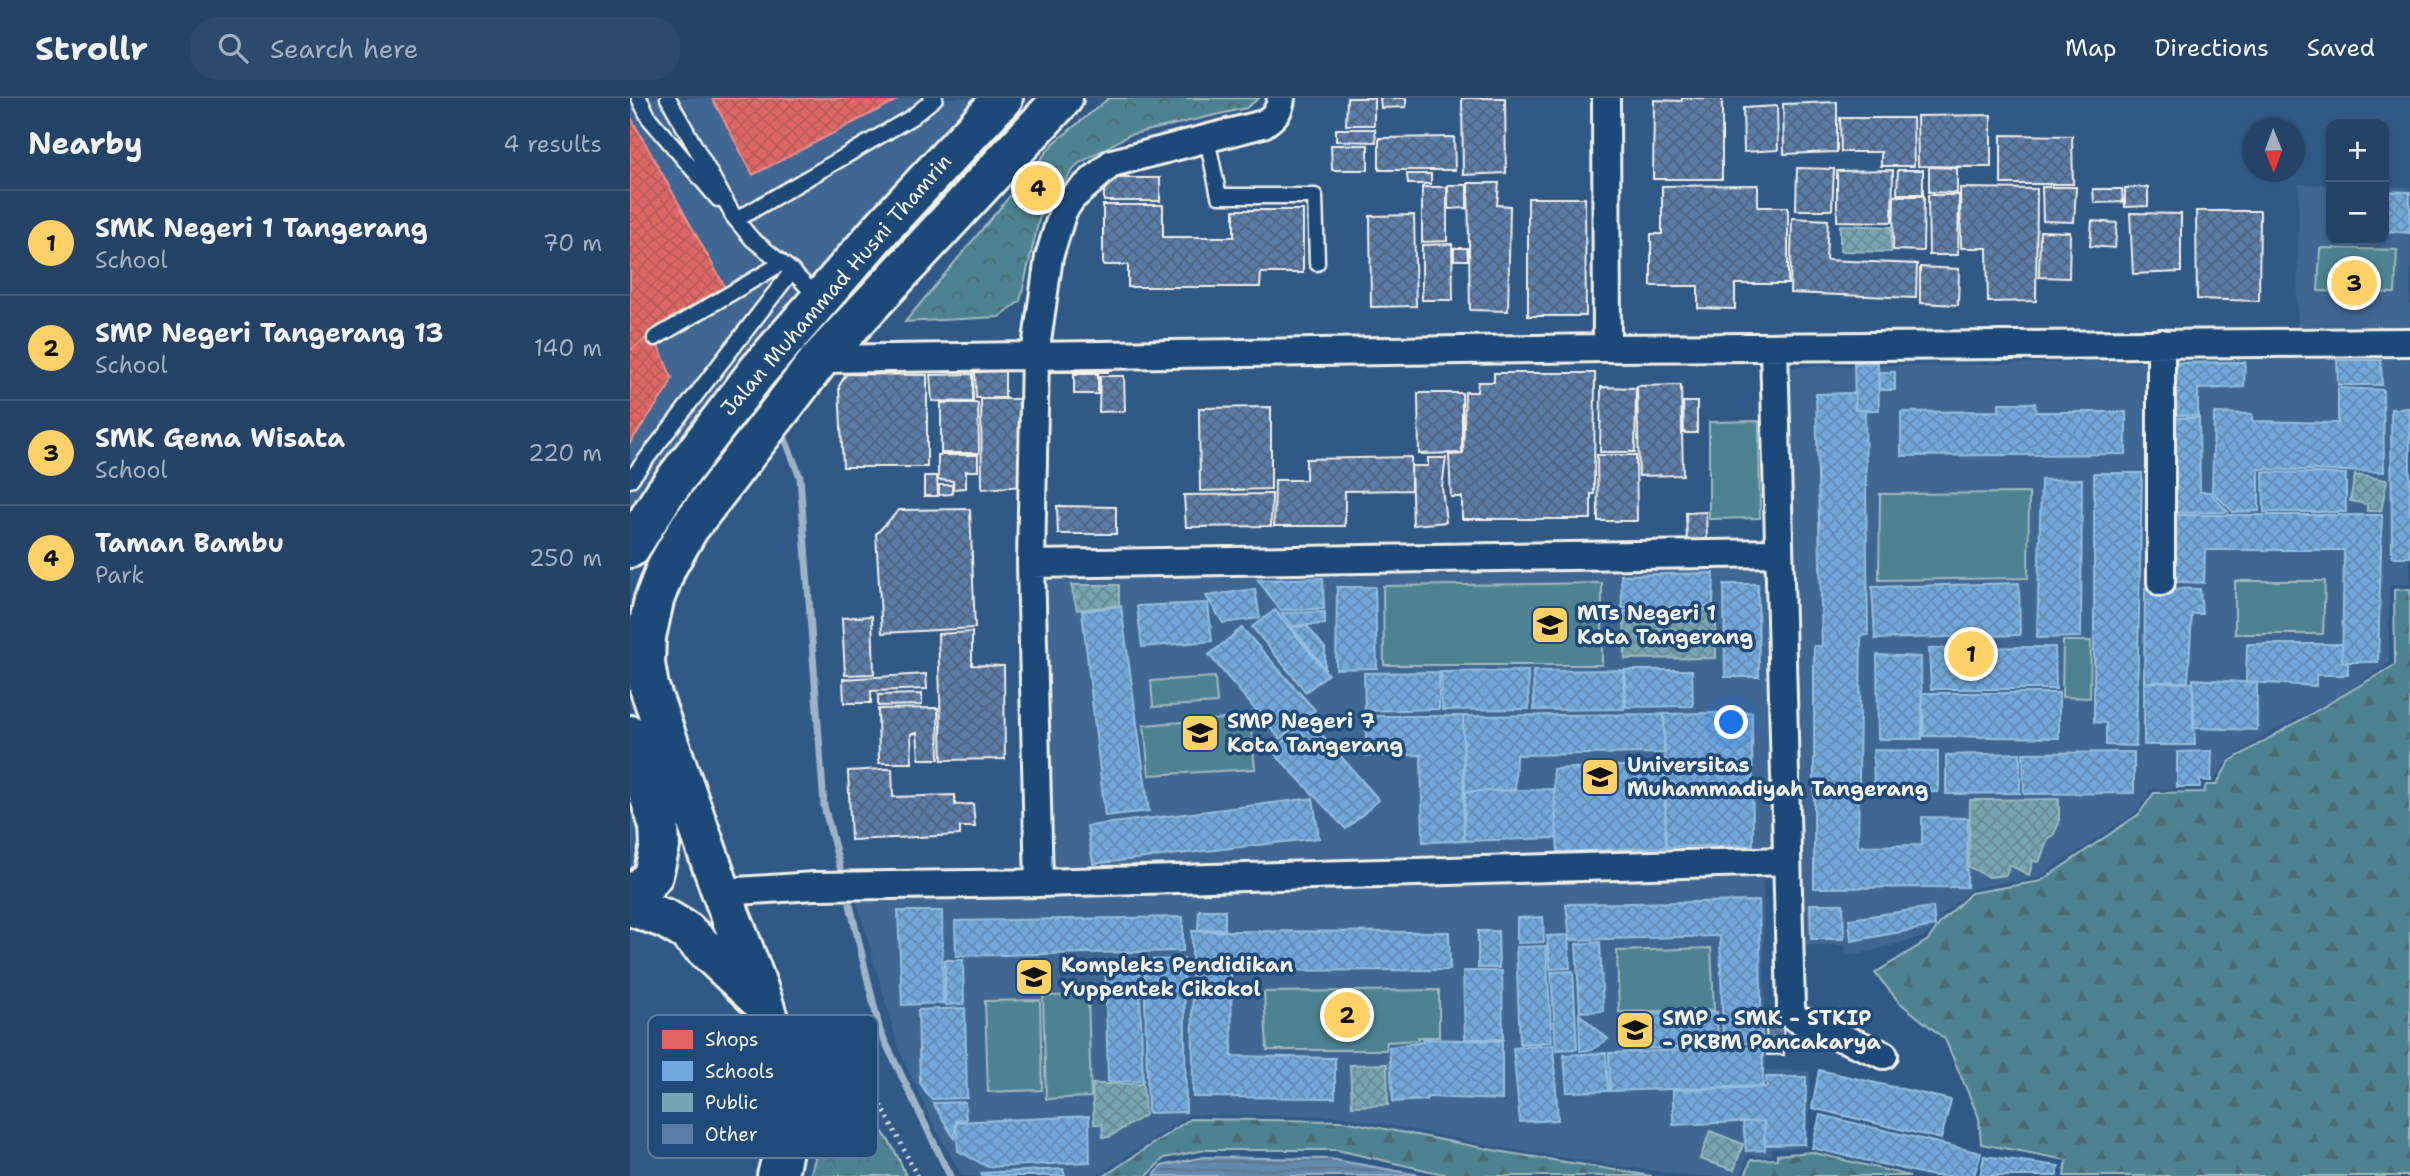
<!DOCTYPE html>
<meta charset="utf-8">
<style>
:root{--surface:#254366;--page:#2d4a6c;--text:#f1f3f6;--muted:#a3b0bf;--line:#425c7a;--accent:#ffd166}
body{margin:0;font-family:"Shantell Sans",sans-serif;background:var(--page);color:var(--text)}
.controls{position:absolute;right:21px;top:21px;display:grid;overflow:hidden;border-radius:14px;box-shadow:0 2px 5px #0004}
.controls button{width:63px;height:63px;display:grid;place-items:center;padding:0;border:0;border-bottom:2px solid var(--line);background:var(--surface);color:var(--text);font:35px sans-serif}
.compass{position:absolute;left:1612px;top:21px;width:63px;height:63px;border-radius:50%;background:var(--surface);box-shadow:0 2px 5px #0004;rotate:179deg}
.you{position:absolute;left:1102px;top:625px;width:24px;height:24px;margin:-18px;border:5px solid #fff;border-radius:50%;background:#1a73e8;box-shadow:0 0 0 10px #1a73e833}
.badge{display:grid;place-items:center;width:46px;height:46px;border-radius:50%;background:var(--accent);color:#111;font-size:23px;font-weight:700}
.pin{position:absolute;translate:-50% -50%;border:4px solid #fff;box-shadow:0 2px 7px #0006}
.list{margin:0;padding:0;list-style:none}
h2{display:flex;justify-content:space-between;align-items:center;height:91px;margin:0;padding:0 28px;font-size:30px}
h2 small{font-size:23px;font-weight:400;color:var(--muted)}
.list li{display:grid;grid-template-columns:46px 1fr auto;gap:21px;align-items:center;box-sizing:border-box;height:105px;padding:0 28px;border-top:2px solid var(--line)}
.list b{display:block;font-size:26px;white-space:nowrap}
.list p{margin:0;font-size:23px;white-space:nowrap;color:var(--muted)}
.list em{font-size:23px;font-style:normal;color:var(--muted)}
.icon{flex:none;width:38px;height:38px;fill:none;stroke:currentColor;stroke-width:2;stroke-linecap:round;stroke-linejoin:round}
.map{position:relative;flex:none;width:1780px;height:1078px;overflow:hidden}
header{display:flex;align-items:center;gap:42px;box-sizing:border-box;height:98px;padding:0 35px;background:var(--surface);border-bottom:2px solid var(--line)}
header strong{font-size:33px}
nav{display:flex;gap:38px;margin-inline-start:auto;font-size:24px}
.search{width:490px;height:63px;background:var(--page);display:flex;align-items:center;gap:18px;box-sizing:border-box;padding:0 24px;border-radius:28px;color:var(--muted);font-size:26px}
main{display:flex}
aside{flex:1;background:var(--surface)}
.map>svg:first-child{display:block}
.built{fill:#416694}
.forest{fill:url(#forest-firs);stroke:#a1babc;stroke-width:2}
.park{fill:url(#park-crowns);stroke:#a1babc;stroke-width:2}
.garden{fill:#4e8390;stroke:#a1babc;stroke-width:2}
.water{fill:url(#water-rules);stroke:#9fb3c6;stroke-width:2}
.shops{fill:url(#shops-cross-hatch);stroke:#e6908d;stroke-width:2}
.schools{fill:url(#schools-cross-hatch);stroke:#97bee0;stroke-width:2}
.public{fill:url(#public-cross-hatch);stroke:#9cbcc0;stroke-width:2}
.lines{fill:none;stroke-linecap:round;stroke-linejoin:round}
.stream{stroke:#9fb3c6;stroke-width:7}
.building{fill:url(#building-cross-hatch);stroke:#f4f1e8;stroke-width:2}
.service-casing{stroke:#f4f1e8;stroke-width:19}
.minor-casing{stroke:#f4f1e8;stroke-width:32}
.primary-casing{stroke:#f4f1e8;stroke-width:44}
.path{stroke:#f4f1e8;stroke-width:4.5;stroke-dasharray:2 5;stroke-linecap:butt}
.service{stroke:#1f4a7a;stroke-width:14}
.minor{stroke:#1f4a7a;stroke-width:26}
.primary{stroke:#1f4a7a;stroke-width:38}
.labels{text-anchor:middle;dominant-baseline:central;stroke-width:7;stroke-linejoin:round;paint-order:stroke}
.street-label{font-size:21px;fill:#f4f1e8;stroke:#1f4a7a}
.poi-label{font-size:21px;font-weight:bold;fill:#f4f1e8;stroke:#1f4a7a;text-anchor:start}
.key{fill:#1f4a7a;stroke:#5f7c9b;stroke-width:2}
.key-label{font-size:19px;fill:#f4f1e8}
</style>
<header>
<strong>Strollr</strong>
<div class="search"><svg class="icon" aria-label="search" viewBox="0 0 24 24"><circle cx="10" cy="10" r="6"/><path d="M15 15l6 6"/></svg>Search here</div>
<nav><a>Map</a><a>Directions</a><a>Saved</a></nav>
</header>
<main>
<aside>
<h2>Nearby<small>4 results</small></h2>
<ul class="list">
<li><span class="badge">1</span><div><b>SMK Negeri 1 Tangerang</b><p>School</p></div><em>70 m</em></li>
<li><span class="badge">2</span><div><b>SMP Negeri Tangerang 13</b><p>School</p></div><em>140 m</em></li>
<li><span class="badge">3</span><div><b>SMK Gema Wisata</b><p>School</p></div><em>220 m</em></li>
<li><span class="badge">4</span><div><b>Taman Bambu</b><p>Park</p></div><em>250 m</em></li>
</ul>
</aside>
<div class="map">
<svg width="1780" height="1078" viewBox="0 0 1780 1078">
<defs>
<pattern id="forest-firs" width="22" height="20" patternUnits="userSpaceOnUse" patternTransform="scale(1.75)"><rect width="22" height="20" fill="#4e8390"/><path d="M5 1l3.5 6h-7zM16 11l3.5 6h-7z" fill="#4c6b72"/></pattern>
<pattern id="park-crowns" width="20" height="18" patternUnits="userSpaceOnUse" patternTransform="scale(1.75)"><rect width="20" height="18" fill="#4e8390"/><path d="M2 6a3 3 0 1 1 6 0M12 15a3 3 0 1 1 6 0" fill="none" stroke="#4c6b72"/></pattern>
<pattern id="water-rules" width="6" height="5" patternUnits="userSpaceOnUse" patternTransform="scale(1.75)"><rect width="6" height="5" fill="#668aaf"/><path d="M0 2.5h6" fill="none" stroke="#5c738a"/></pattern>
<pattern id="shops-cross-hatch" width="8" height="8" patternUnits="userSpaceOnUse" patternTransform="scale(1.75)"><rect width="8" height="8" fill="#e06666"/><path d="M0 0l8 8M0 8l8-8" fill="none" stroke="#b35d5c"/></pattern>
<pattern id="schools-cross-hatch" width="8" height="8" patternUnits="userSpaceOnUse" patternTransform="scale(1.75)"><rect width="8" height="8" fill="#6fa8dc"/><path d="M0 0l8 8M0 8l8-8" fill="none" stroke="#648baf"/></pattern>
<pattern id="public-cross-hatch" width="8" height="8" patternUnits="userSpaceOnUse" patternTransform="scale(1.75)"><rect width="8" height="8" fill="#76a5af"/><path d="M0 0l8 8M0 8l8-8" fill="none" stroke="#688990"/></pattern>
<pattern id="building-cross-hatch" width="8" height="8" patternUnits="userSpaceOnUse" patternTransform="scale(1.75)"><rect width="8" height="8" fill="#5a7ba8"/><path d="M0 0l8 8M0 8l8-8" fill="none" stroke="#52647c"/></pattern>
</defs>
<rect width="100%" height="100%" fill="#315988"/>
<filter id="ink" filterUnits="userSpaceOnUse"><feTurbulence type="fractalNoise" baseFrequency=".0143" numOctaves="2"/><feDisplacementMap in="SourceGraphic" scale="14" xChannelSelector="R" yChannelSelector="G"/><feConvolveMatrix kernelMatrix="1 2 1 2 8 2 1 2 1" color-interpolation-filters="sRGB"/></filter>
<g filter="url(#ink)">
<!-- built -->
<path class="built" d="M0,0h356l-356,425z
M1669,86l32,1v55h53v-54l26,1v140l-113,-1z
M1780,259v227l-21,1v78l-47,32 -72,37 -43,28 -14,22h-11l-1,6 -52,1v5l-14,19 -97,65 -54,8 -14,4 -29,26 -15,20 -70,19h-11v-10h-40l-2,-54h-6l-7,-524z
M1137,468l7,287 -724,18 -9,-290z
M0,702l6,16 -2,31 -4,13z
M1133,780l3,192 44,1 -3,77 -35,1v6l-24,1 -7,20h-53l-180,-27 -165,-33 -154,-1 -93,61h-134l-28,-50 -34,-73 -43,-152z"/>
<!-- forest -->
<path class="forest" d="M1780,491v587h-346l3,-16 -86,-16 -2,-26 -34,-79 -46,-37 -24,-29 53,-33 12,-17 31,-30 70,-12 98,-67 15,-21 50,-1 2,-7h10l14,-24 165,-96 -1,-75z
M560,1021l154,2 165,32 143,23h-200l-115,-26h-132l-41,8 -17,18h-43z
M1181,1054l99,24h-165l6,-16 26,-1v-4z"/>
<!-- park -->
<path class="park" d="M479,0h150l-13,10 -117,27 -51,29 -37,47 -21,90 -21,16 -94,5 149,-179z
M204,997h7c35,26 49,39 65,81h-96l11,-39 6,-33 3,-6z"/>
<!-- garden -->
<path class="garden" d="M1690,150l77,2 -2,43 -77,-2z
M1129,323l1,97 -51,1v-97z
M1399,395l-1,85 -149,2 1,-86z
M1605,483h90l-2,53h-88z
M972,485v82h-218l-1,-79z
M1433,543h28l-1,57 -28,-1z
M585,579l2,26 -64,4 -2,-26z
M620,619l5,52 -106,6 -5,-50z
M1081,850l3,62 -95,2 -2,-61z
M809,892v47h-21v3l-31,2 -1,8h-119l-3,-58z
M458,897l3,102 -45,2 -3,-103z
M410,902l2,90 -54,2 -3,-91z"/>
<!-- water -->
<path class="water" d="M574,1059l126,2 95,17h-271l7,-10z"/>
<!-- shops -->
<path class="shops" d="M82,0h184l1,2 -144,75z
M0,18l99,178 -76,40 -23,16z
M23,236l19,44 -4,10 -38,55v-93z"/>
<!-- schools -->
<path class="schools" d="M1754,93l26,1v41l-26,-2z
M1707,262h44l1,25h-44z
M1248,264l1,48h-24l-1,-47z
M1615,264l-1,25 -46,2v27l-28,-1 -1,-52z
M1249,274h16v18h-16z
M1708,290l45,2 1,82 -125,-3v42l-26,1 -21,-21 2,-78 38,1v7l86,2z
M1225,295v17h10l3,225 -7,1 -3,210 64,-1v-28l46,1 -1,69 -153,1v-242h8l-6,-252z
M1369,305h36l1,9h90v42l-225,2v-44l98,-1z
M1780,310v149h-18l-1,-148z
M1540,320h29l1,74h10l18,20 -58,1z
M1633,374l83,2v38h-82z
M1464,375h48l-6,273 -30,-1v-22l-12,-1z
M1452,381l-1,158 -44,1 4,-158z
M1534,417h218l-4,147h-36l2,-112h-139l-1,33 -41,-2z
M1084,475l-1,33 -91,2 -1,-33z
M693,480l1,31 -44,1 -22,-30z
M1389,485l1,52 -145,4 -3,-52z
M1094,486h34l1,93h-34z
M707,489h38l2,81 -41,1z
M1515,490l55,1 2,25h-10l-4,68h-44z
M625,491l5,29 -37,5 -17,-27z
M578,505l4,38 -70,6 -5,-41z
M491,508l28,205 -44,5 -23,-205z
M645,512l53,64 -22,18 -54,-65z
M695,514v12l-34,2 -10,-13z
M677,528l18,22v20l-34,-41z
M612,530l73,82 -35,29 -71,-84z
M1617,546h95v18l6,1v12h-32v11l-70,-4z
M1425,549l1,42h-125l-2,-41z
M1247,557l44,2 1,82h-44z
M993,572l1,39 -90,1 -1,-39z
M995,572h67l1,36 -67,1z
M898,573l1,38 -87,1 -1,-38z
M809,574v37l-74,2 -1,-38z
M1563,581l64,4v47l-64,-2z
M1514,584l49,1 2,62h-51z
M1292,595h137v45l-135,-2z
M1122,614l1,133 -87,2 -2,-133z
M1034,616v39l-148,2 -1,35 -50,2 -2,-76z
M736,618h97l1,125 -41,1 -2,-87 -55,1z
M679,622l70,80 -33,29 -74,-78z
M1243,652l65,1v41h-64z
M1582,653l-1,30 -11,-1v7h-23v-35z
M1504,654v41l-110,1 -1,-41z
M1390,655v40l-74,1v-39z
M1034,666l2,83 -108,5 -5,-83z
M924,691l3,49 -93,3 1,-49z
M683,700l6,40 -226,26 -6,-38z
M1129,803l3,142 -39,1 -3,-108 -150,4 -4,-36z
M1180,806h33l1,35h-33z
M1303,809l2,19 -84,15 -2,-22z
M569,812h26v19l-27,1z
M268,813h44l1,92 -41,2z
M553,819v34l-227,5 -1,-35z
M913,819l1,25 -27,1v-25z
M562,833l257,1 1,38 -219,1 1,85 103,2v40l-142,-1z
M848,833h20l1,37h-21z
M938,837l2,33 -20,1 -3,-33z
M970,844l3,69 -23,1 -4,-68z
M916,848l6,96 -32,2 -4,-97z
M554,861l2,153 -38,1 -4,-153z
M315,862h18l1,44 -19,1z
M509,864l4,119 -35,1 -3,-119z
M833,873h39l1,68h-38z
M943,873l4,78 -21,1 -5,-78z
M335,910l2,90 -36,1 -11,-16 -2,-73z
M1087,914l1,35 -95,2 -1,-35z
M949,916l29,25 -16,11 -12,1z
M793,941l79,2v59l-75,-3 -1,3 -33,2 -4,-55 34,-5z
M923,947l5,75 -38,2 -7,-74z
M1133,949v39l-153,5 -1,-38z
M976,955l2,38 -41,1 -3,-37z
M1189,972l132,30 -10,39 -129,-31z
M1136,979h40l-1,67 -40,1 -1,-24 -91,4v-35l94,-3z
M335,1004l1,18 -10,1 -2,17 -21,-35z
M1190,1017l161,38 -7,23h-41l-121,-28z
M459,1018l1,46 -102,5 -30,-16 -2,-29z
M1134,1023l1,29 -19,1 -3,-29z
M1354,1058l75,10 -2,10h-77z
M433,1071l2,7h-83l-1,-3z"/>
<!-- public -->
<path class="public" d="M1210,127l51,2v25l-51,-1z
M1725,377l32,5 -6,31h-14v-7l-17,-3z
M441,487h48v20l-42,5z
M1086,511v49l-91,1 -1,-48z
M1429,701v24l-6,13 -4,1 -10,25 -6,-1 -4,14 -19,-10 -4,10 -17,2 -20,-10 1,-67z
M757,966l1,41 -36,1 -2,-41z
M462,986h51l2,31 -36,22h-6l-1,-13h-8z
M1080,1033l33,13 -9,26 -34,-11z"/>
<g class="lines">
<!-- stream -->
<path class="stream" d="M154,338l16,41 24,329 16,61
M220,807l30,126 70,145"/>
</g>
<!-- building -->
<path class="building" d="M717,0h27v27h-28z
M750,0h26v9l-25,1z
M832,0h43l1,75 -43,2z
M1052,0h40v81h-69l1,-79 28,1z
M1207,4v50l-53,2 -1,-50z
M1147,8l1,44 -34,2 -1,-44z
M1361,17v52l-73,-1 -1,-50z
M1210,20h73l1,48h-33v-14h-40z
M706,31h39l1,13 -40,-1z
M1371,37l71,1 1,48h-72z
M824,39l1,33h-76v-32z
M701,47h37v25h-36z
M1299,69l28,1v25l-28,-1z
M1167,70l37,1 -2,41h-36z
M1263,72l-1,52 -55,-1v-50z
M1268,72h25v24h-26z
M777,76h24v10h-23z
M474,80h56v23h-56z
M838,85h31l-2,22 13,1 -2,105 -38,-1z
M818,87h19v23l-19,1z
M1128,87v22h30v77h-53v25l-37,-1v-22h-47v-52h11v-48z
M792,89h25v54l-25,1z
M1412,89h34l-2,35 -31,-1z
M1518,89v19l-23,1v-19z
M1330,90l77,1 -1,112 -48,1 -1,-54h-26z
M1463,91h29l1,13 -29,1z
M1298,97h31l-1,60h-29z
M1264,98h30l-1,55 -30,-1z
M898,100h57l1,118h-58z
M473,107h60v32h71v-27h69v63h-42l-1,14h-132v-22h-25z
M1566,113h64l-1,90 -62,-2z
M1500,115l51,1v58l-48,2z
M784,117l2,91 -45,1 -1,-91z
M1162,120l36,2 -2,40 91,4 -1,34 -126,-5z
M1462,123l25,2 -2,25 -25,-2z
M1410,133l30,1 -1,46 -30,-1z
M822,146l1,56h-31v-55z
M824,150h13l1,12h-14z
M1290,169l39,2 -1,36 -38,-2z
M478,259v15h-60l-1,-14z
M375,273v27h-29l-1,-26z
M864,275h101l-1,121h-3v25h-129v-22h-11l-2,-42 14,-1 2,-62h12l1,-10h16z
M216,276l81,1v92h-84l-4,-81z
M343,276v28l-41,-1 -2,-26z
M444,276h24v20h-24z
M470,278h24l1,35 -26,1z
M1051,287l2,90 -44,1 -2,-90z
M971,289l35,1 -1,64h-35z
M788,295h44v60l-43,1z
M351,301h39l3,87 -41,3z
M1053,304h14v31h-13z
M311,305h37l1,50h-38z
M641,309v82l-71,2 -1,-83z
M308,357h40v16h-12v17l-13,1v-8l-15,-1z
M967,357h39l1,66h-39z
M781,359v33l-66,1v35h-71l1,-46h31v-21z
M798,360h18l-4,29 4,35 -33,3 -2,-59h17z
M294,378h13l1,20h-14z
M309,387h13v9l-13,1z
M642,396l-1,32 -85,1 -2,-32z
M427,408l59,1v27h-58z
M340,411l5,119 -93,5 -6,-99 23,-24z
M1076,414l1,29 -20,1 -1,-29z
M242,518l2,58 -29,1 -3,-57z
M342,534v33l32,1 1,93 -63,1 -4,-126z
M296,576l1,15 -56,2v12h-27l-1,-24z
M292,596v11l-44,1v-11z
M308,610l1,51h-20l-2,-26 -6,1 1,29h-33l-1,-54z
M254,671h8l1,28 62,-2v10l18,-1 2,23h-15v8l-109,5 -3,-69z
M1153,925l1,32h-17l-1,-31z"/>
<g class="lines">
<defs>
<path id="service" d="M9,0l10,20 69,81
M577,41l12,57h96l2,67
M102,117l4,5 176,-103 23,-19
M162,173l26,27
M25,240l127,-75
M0,382l162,-209 -40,-32 -16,-19 -68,-122"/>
<path id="minor" d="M976,0l1,250
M1144,249l17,661 3,9 5,3 85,35
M190,261l787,-11 803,-6
M401,466l4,-209 14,-98 14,-46 9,-13 40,-35 151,-39c11,-7 17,-13 18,-26
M1531,484v-239
M409,785l-8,-319 748,-11
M92,794l92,-6 225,-3 747,-22"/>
<path id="primary" d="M0,450l35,-55 92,-121 125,-144 121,-130
M0,637l29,91 1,20 -7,29 -11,13 -12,5
M0,808l36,13 20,12 70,66
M147,1078c29,-93 -25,-201 -57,-288 -24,-67 -48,-134 -71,-201l-4,-23 1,-27 8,-37 13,-34 22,-38 131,-169 243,-261"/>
</defs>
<!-- service casing -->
<use href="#service" class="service-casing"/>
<!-- minor casing -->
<use href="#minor" class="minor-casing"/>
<!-- primary casing -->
<use href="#primary" class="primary-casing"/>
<!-- path -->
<path class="path" d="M180,971l34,8 32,17 41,82"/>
<!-- service -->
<use href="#service" class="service"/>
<!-- minor -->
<use href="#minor" class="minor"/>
<!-- primary -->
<use href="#primary" class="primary"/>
</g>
</g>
<!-- icons -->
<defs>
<symbol id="school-square" viewBox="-11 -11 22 22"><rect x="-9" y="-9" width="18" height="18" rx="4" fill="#ffd166" stroke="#1f4a7a"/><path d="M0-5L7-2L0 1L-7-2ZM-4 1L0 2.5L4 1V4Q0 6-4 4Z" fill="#111"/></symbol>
<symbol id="university-square" viewBox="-11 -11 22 22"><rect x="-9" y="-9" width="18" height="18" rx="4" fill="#ffd166" stroke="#1f4a7a"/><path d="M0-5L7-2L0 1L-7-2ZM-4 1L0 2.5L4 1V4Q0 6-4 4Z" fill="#111"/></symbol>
</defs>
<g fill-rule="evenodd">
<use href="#school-square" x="898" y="505" width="44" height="44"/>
<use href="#school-square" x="548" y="613" width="44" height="44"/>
<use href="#university-square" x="948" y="657" width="44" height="44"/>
<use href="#school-square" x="382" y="857" width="44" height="44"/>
<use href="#school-square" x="983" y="910" width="44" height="44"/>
</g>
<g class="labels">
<!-- street labels -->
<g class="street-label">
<text transform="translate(206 187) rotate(-49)">Jalan Muhammad Husni Thamrin</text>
</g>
<!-- poi labels -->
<g class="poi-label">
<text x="947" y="515">MTs Negeri 1<tspan x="947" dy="24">Kota Tangerang</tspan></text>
<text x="597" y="623">SMP Negeri 7<tspan x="597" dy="24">Kota Tangerang</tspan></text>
<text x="997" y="667">Universitas<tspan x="997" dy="24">Muhammadiyah Tangerang</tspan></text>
<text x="431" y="867">Kompleks Pendidikan<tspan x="431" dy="24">Yuppentek Cikokol</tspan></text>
<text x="1032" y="920">SMP - SMK - STKIP<tspan x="1032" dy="24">- PKBM Pancakarya</tspan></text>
</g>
</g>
<!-- legend -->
<rect x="18" y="917" width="230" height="143" rx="10" class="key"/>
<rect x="32" y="932" width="31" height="19" fill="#e06666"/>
<rect x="32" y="963" width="31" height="20" fill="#6fa8dc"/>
<rect x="32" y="995" width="31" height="19" fill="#76a5af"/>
<rect x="32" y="1026" width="31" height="20" fill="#5a7ba8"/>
<g class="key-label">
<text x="75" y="948">Shops</text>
<text x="75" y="980">Schools</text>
<text x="75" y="1011">Public</text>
<text x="75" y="1043">Other</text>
</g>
</svg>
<div class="controls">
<button>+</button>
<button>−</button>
</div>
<svg class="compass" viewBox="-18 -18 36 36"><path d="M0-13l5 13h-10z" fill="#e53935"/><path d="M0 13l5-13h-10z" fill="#a3b0bf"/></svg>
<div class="you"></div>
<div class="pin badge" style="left:1341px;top:556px">1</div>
<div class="pin badge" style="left:717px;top:917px">2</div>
<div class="pin badge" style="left:1724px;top:185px">3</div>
<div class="pin badge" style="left:408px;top:90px">4</div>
</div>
</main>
